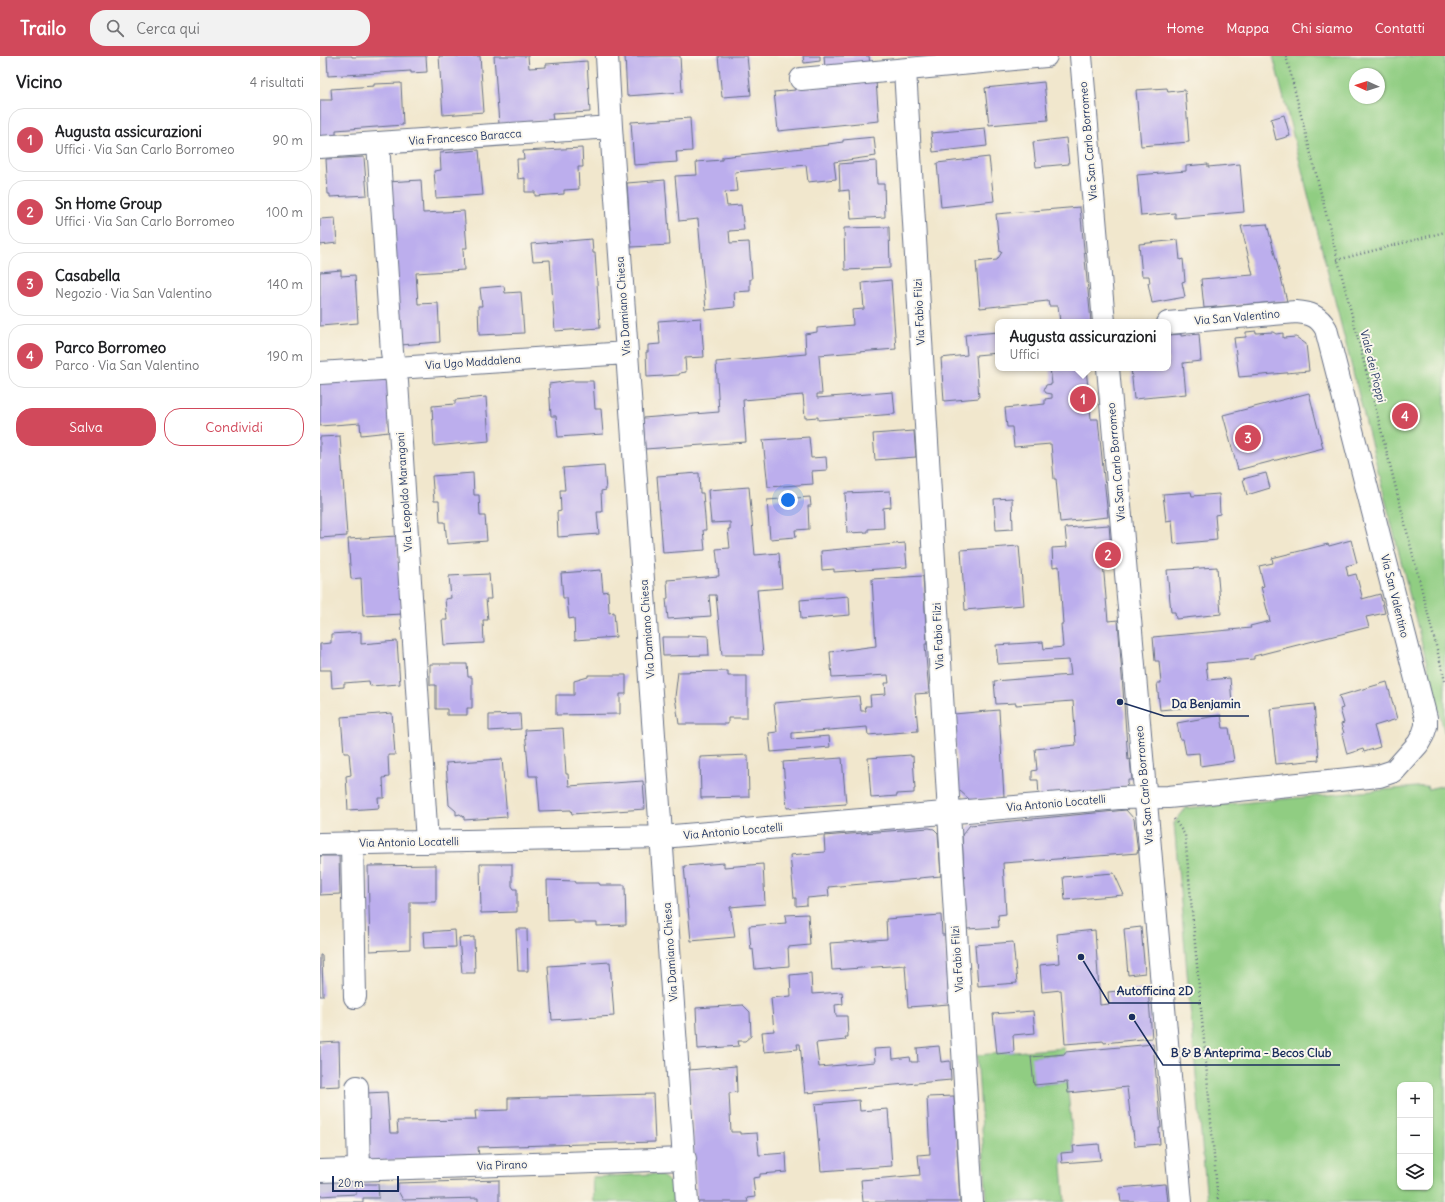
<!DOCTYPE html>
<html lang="it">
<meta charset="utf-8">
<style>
:root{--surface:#fff;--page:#f2f2f2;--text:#202124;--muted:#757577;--line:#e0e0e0;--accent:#d1495b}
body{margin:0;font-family:Delius,sans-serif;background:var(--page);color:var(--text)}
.controls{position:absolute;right:12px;bottom:12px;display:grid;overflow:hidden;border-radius:8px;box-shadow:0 1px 3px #0004}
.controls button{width:36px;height:36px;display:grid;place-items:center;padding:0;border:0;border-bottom:1px solid var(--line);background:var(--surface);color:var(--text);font:20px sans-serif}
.compass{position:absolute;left:1029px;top:12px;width:36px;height:36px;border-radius:50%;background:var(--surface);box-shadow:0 1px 3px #0004;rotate:273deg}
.scale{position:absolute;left:12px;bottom:10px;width:67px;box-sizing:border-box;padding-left:4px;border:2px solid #1b2f5e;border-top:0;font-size:11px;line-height:14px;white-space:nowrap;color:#1b2f5e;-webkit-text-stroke:3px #fbf7ec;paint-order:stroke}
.you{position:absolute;left:468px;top:444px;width:14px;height:14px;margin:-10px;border:3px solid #fff;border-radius:50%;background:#1a73e8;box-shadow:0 0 0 6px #1a73e833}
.badge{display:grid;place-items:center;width:26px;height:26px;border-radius:50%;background:var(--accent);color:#fff;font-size:13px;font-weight:700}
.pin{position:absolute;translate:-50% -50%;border:2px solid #fff;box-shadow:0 1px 4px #0006}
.popup{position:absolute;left:675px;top:263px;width:176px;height:52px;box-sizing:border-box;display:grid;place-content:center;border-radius:8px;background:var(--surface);filter:drop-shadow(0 1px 3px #0005);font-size:13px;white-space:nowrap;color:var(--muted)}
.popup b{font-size:15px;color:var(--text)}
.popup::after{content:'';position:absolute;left:50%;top:100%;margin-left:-8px;border:8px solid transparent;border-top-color:var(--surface)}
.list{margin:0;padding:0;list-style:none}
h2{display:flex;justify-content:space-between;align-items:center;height:52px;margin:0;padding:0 16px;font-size:17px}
h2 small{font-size:13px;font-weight:400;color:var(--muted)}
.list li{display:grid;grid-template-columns:26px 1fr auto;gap:12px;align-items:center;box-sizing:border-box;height:64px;margin:0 8px 8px;padding:0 8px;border:1px solid var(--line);border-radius:16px}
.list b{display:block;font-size:15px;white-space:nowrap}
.list p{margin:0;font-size:13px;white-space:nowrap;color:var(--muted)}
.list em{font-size:13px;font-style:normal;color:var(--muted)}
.actions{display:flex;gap:8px;padding:12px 16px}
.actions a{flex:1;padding:9px 0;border:1px solid var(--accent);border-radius:16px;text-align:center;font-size:14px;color:var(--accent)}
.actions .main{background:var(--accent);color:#fff}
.icon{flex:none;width:22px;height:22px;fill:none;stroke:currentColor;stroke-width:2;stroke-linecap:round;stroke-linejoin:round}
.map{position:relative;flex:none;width:1125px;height:1146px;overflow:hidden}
header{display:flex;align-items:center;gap:24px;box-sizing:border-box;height:56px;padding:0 20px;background:var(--accent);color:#fff}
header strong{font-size:19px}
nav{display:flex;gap:22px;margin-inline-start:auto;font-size:14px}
.search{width:280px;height:36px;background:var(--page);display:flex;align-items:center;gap:10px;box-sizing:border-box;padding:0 14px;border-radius:16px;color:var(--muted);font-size:15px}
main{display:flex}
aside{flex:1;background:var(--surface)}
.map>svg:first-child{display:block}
.industrial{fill:#c3c1db}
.green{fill:#90cd82;stroke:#567e70;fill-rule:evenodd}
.building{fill:#bcaeed}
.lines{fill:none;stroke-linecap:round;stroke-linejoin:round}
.minor-casing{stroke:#666f85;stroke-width:24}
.path{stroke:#666f85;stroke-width:2.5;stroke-dasharray:1 3;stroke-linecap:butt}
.minor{stroke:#fff;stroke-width:22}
.labels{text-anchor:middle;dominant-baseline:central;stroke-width:4;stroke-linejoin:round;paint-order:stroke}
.street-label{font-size:11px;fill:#1b2f5e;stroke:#fbf7ec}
.leader{fill:none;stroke:#1b2f5e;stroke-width:1.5}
.callout-dot{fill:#1b2f5e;stroke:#fbf7ec;stroke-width:1.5}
.callout-label{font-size:12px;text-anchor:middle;font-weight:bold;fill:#1b2f5e;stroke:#fbf7ec;stroke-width:4;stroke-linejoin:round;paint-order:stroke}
</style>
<header>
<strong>Trailo</strong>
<div class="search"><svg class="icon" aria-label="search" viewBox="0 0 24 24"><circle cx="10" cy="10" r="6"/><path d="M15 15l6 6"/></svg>Cerca qui</div>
<nav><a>Home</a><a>Mappa</a><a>Chi siamo</a><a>Contatti</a></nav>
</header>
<main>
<aside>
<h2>Vicino<small>4 risultati</small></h2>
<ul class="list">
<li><span class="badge">1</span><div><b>Augusta assicurazioni</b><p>Uffici · Via San Carlo Borromeo</p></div><em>90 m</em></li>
<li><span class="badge">2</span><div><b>Sn Home Group</b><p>Uffici · Via San Carlo Borromeo</p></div><em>100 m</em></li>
<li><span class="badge">3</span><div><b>Casabella</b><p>Negozio · Via San Valentino</p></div><em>140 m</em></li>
<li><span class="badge">4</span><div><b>Parco Borromeo</b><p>Parco · Via San Valentino</p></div><em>190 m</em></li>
</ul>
<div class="actions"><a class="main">Salva</a><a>Condividi</a></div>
</aside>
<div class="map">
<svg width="1125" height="1146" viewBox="0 0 1125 1146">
<rect width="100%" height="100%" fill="#fbf7ec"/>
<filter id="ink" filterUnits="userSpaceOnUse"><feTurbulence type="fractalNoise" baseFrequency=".025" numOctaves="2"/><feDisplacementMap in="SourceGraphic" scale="8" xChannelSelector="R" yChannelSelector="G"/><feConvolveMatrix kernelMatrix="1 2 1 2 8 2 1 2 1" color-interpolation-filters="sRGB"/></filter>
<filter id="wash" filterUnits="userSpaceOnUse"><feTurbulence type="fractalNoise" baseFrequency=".012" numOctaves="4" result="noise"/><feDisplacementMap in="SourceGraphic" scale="16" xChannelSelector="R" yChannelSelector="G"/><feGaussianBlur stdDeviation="0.9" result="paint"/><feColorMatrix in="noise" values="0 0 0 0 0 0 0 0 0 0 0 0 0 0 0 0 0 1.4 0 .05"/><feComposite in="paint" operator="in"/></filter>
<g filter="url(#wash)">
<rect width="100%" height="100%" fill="#f1e7cd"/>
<!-- industrial -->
<path class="industrial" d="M179,1124v22h-179v-17z"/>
<!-- green -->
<path class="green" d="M953,0h172v679zM1035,18h24v24h-24z
M1125,729v417h-238l-33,-379 12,-15 241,-22 1,3zM1080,1029h30v102h-30z
M744,992l1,6 -33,3 2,28 33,-3 7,70 -13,2 4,48h-78l-10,-147z
M332,1118c16,1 23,13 24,28h-83l-1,-25z"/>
<g id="blocks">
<!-- building -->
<path class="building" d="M7,0h25v1l74,-1 1,16 -16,1v-2l-83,5z
M119,0h41l4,56 -41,3z
M174,0h34l1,12 17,-1v-3l41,-3 3,51 -38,2 1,6 -54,4z
M305,0h55l2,36 -55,4z
M398,0h29l4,39 -29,2z
M483,0h17v5l-16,2z
M504,0h45l1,8 -45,4z
M556,25l3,40 -101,10 -4,-39 21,-2v-2z
M724,26l4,38 -59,5 -4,-37z
M81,27l2,42 -67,5v8l-16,1v-39h12l-1,-11 43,-3v-2z
M847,32l1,4 17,-2 4,52 -48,4 -5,-56z
M964,59l6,21 -14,4 -5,-21z
M370,62l2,33 -16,1 1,10 -43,3 -3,-43z
M665,72l2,18 -54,6 -2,-19z
M554,81l2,19 -42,6 2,17 -28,3 -2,-17 -71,7 2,19 -12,1 2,14 14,-1 3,25 -15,1 1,12 19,-1 3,37h-2v12l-16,1 1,15 -29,3 -8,-91 -19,2 -4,-45 22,-1 -1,-13 26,-2v-3l107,-12 -1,-1 15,-2v-2z
M746,82l3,26 -33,3 -3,-25z
M262,92l1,19h-5l1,22 -15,1v4l-29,2v-4h-10v-14l-7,1 -1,-20h7l-1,-8z
M159,94l4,45 -47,3 -2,-27 7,-1 -1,-17z
M44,101l3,38 -37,2v-3h-2l-2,-35z
M669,101l5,44 -53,6 -4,-44z
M556,105l1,23h7l1,33 -34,2 -2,-29 -9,1 -1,-27z
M888,108v3l32,-3 4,48 -69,6v-5l-34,3 -4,-41 49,-4v-5z
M101,124l2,33 41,-2 3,37h-4l1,22 -48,3 2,31 20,-1 2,39 -40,3 -13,-163z
M345,124l5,65 -39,2 -4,-64z
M760,151l11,115h-31l-2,-16h-9l-1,-5 -68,7 -4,-46 21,-2 5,-8h-2l-4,-38z
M15,162l2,25 -17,2v-26z
M947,168l20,77 -83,7 -3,-29 52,-4 -12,-49z
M569,171l1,41 -45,2 -1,-42z
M272,183l1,14h2l5,75 -45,3 -5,-71 -17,1 -2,-17z
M858,184l2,20 3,-1 2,22 -3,1 3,15 -33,6 -4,-20h2l-1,-7h-7l-3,-32z
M21,214v6l14,-1 3,48 -38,3v-54z
M571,224l5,69 -77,6 3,39h-5v4l76,-6 2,22 -77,6v-3l-13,1 -2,-23 -60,5 3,42 -101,7 -2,-31 76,-6 -3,-50 90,-8 -1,-20 12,-2v-4l36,-3 -1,-15 12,-1 -2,-26z
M184,230l1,7 16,-1 3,41 -45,2 -1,-29h4l-2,-18z
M381,262l3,39 -19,1 1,14 -6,1 -1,2 -32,2 -1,-25h2v-7l12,-1 -2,-23z
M936,275v2l17,-1 3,2 7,-1v5l13,-1 10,7 3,27 -70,6 -5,-39 12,-1v-5z
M678,276v21l-22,2 3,43 -35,3 -3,-43 26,-3 -2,-20z
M861,278v2l18,-2 2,27 -18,2 3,31 -52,5 -3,-31h37v-33z
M730,312h36l5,51h7l10,98 -48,5 -4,-43h-2l-3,-35 -37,3 -2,-20h-5l-2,-19 40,-4v-5l7,-1v-4l-6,-1 -2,-3 2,-5 6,-1z
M68,321l3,44 -3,1 1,10 -28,3 -1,-12 -40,3v-45z
M251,325h22l2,28h6l2,25 -45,3 -2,-21h-5l-2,-32z
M989,337l14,55 -85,22 -15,-55z
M166,341l3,44 -55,5 -2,-40 23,-2v-4z
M594,375l2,26 -41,3 -2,-26z
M20,380l7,100 -27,2v-101z
M489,381l2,21 15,-1 1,13 -15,1 1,13 -45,3 -5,-47z
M284,409l2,25 -5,1 1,21h-5l2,22 -41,3 -1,-25 4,-1 -1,-21h5l-2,-22z
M153,417l1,22h5l1,21h5l2,25 -40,3 -2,-22h-5l-1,-21h-5l-2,-25z
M379,417l1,20h3l3,37h-3l2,20 -42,3 -6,-77z
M946,417l4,15 -23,7 -4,-16z
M429,431l6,68 24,-2 3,35 -25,2 6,65h-41l-6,-60h-7l2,21 -43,3 -2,-20 2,-1 -1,-18 52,-4 -3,-27 14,-1 -2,-19h2v-7l-19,1 -3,-33z
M570,435l1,16 -8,1 1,20 -16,1v3l-21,1 -2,-40z
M871,436l1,4 27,-2 1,20 -5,1 2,25 -43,4 -2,-24 -6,1 -3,-27z
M490,441l1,9h-3l1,23 -14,1 1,7 -26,2 -3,-39z
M692,442l1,31 -17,1 -2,-31z
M789,469l3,37 -9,1 5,58 10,-1 10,140 2,-1 2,21h-4v4l-2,2 -4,1v3l-83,7 -1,-17h-6v-9l5,-1 -2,-21 41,-4 -3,-44 -57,4v-2l-20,1 -2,-23 77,-6 -2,-15 -71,4 -2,-19 47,-3 1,7 19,-2 -2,-23h2l-4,-58 -6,1 -1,-19 15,-1 -2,-19z
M77,480l5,78 -39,2 -2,-38 -10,1 -3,-40z
M1031,484l6,23 -11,3 2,10 8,-2 6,22v3l18,-5 5,19 -19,4 3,10 -115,29v3l-48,4 2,17 22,-2 2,25 -72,7 -3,-27h4l-2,-22h-4l-2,-24 98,-9 -1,-2 20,-5 -9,-34 3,-1 -5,-20 14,-3 -1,-5 56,-14 1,2z
M585,487l2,24 -73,5v-3l-12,1 -1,-19z
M699,490l5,59 -59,5 -4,-60z
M897,511l4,47 -45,5 -1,-7h-4l-4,-42z
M281,514l2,22 5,-1 1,22 5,-1 2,25 -41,3 -1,-22 -5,1 -2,-21h-4l-2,-25z
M169,518l2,25h-5l2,21h-5l1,23 -40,2 -2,-25h5l-2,-21 6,-1 -2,-22z
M603,520l4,68h-2l4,49 -14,1 3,37 -50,4 -1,-8 -75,6v6l37,-3 1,11 -59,5 -2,-19 8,-1 -3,-29 85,-7 2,15h5l-1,-5h6l-1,-11 16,-1 -1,-11h4l-1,-8 -56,3 -2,-26 46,-6 -4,-67z
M529,540l1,19 -49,4 -1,-19z
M41,576v12l36,-3 3,43 -30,2 -1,-5 -25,2v4l-12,1 -1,-18h-11v-26l11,-1v-9z
M368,579l20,1 1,19 -46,1 -1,-19h26z
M110,608h37l1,13h4v31h-5v7h-20v-6h-11v-24h-6z
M408,615v5h19v42h-19v6h-49l-4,-27 3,-25z
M268,619h38v19h-6v20l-64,1v-20h18v-14l14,-4z
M1067,626l10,37 -23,7 6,21 -16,5 -1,-3 -16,5 -5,-20 2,-1 -3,-9 3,-1 -4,-14 3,-1 -4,-12z
M994,648l5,56 -43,4 -6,-55z
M679,654l5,87 -34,3 -12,-11 -4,-75z
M72,657l3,42h-7l1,22 -6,1 1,20h-6l1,10 -31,2 -2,-34 5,-1 -2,-22h-5l-3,-36z
M200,658l1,15 -32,2v-16z
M901,659l2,13h6l5,33 -34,5 -1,-13 -13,1 -3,-15h-3l-3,-16z
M243,672l3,46h2l1,12 74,-5 2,28 -73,5 -1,-4 -31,1 -3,-35h-8l-4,-46z
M428,699l1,42 -48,1 -1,-41z
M591,699v2l2,-1 2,33h-1v4l-17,1v2l-26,2 -3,-40z
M522,702l4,46 -59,4 -4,-46z
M182,703l5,58 -43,3v-3l-4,-3 -4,1v-4l-7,-6 -3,-42z
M806,754l8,9 4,34 -135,10 3,51 -8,1 1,12 -32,2 -5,-94 8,-10z
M609,772l5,1 4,4 3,43 -22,2v1l-91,8 1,9 -22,2v7l-11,1v-8h-2l-4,-43 35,-3 -1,-16z
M0,800h19l1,38 -20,1z
M404,807v4l39,-3 2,40 -35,3 5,30 -44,4 -7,-75z
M160,808h32v22l2,3h3v23l-36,1z
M116,809v37h-26v47l-40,2 -2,-85z
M794,817l10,22 -59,5 -2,-23z
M227,824l28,1 1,2h23l1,2h25l1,40 -29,1v-3h-23v-3l-26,1z
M488,858l2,31 -22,2 1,19 -34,3 -2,-20 -2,1 -2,-24 37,-3 -1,-8z
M621,859l1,20h3l4,69 -41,3 -3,-42 -73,5 -2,-27 57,-4 -1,-20z
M821,871l4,46 -17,2 -4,-46z
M196,873h11l1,42h-10z
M135,874l1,17 -32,1 -1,-16z
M775,874l5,75 9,-1 -1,-12 40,-4 4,50 -48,5v-2l-39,3 -4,-54 -19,2 -2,-27 19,-2 -2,-29z
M154,881l1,36h-13l-3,-35z
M693,886l4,41 -39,3 -3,-41z
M0,899h2l1,41h-3z
M290,906l4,54 -62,4 -4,-54z
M491,917l1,21 30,-2 1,12 -8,1 1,11h11l1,21h-3l1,3 -30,3 3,24 56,-5 -1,-13 18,-1 1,11 17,-2 1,5h7l-1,-14 22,-2 2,16 9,-1 1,19 -146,13 -5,-49h-3l1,5 -34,3 -2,-20 12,-1 -3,-33 20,-2 -1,-21z
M423,949l7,7 1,24 -6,5h-7l1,5 -41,3 -2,-41z
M713,955l2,22 -22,2 1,17 -17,2 -4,-40z
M19,986l1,44 -20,1v-44z
M833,988l8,84h-2l1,16 -25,2 -2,-15h-1l-5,-44 -59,6 -1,-11 -33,3 -3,-28 34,-3v-2z
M416,1010l1,26 -8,1 2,39h9v2l17,-1 2,22 27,-2 1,19 -27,2v3l-7,1 2,19 -8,1 1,4h-51l-8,-132z
M67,1036l3,41h8l-1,-12 79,-1 -1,-9 33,-1v-12l145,-4 2,48 -177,5 1,10 -111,4 -1,-68z
M634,1040l6,106h-97l-2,-22 59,-5 -2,-20 12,-1 -3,-57z
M539,1044l1,11 28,-2 4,57 -71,5 -6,-67z
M779,1088l2,16 -39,3 -1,-10 13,-1 -1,-6z
M179,1124v22h-21v-4l-75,2 -5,-9v-8z
M36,1128h22l1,14h-16v4h-43v-6l36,-2z
M844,1128h2l2,18h-47l-2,-14z"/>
</g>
</g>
<g filter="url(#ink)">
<use href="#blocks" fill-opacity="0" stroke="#666f85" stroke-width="1"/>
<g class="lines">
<defs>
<path id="minor" d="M287,0l4,71 76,1075
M761,0l23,266
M585,14l67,1132
M481,23l245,-23
M58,87l14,209 5,30 30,460
M0,91l291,-20
M788,312l73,834
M0,317l307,-20
M32,787l3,154
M0,788l342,-7 457,-39 49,-1 211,-21 15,-5 24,-27 5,-9 3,-9v-8l-100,-389c-7,-13 -16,-16 -30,-17l-128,11
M37,1031l2,83
M0,1115l365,-12"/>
</defs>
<!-- minor casing -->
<use href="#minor" class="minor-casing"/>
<!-- path -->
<path class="path" d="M966,0l159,625
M1017,204l108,-28
M854,763l11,16 20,217 13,150"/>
<!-- minor -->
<use href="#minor" class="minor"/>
</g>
</g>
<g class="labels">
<!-- street labels -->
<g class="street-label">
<text transform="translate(145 81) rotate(-4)">Via Francesco Baracca</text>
<text transform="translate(768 85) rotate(-95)">Via San Carlo Borromeo</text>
<text transform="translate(303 250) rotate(-94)">Via Damiano Chiesa</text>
<text transform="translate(599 256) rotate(-93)">Via Fabio Filzi</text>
<text transform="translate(917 261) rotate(-5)">Via San Valentino</text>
<text transform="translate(153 306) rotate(-4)">Via Ugo Maddalena</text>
<text transform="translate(1053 310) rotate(76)">Viale dei Pioppi</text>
<text transform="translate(796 406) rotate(-95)">Via San Carlo Borromeo</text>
<text transform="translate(84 436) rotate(-94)">Via Leopoldo Marangoni</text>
<text transform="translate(1075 540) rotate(76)">Via San Valentino</text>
<text transform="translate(327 573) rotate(-94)">Via Damiano Chiesa</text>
<text transform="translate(618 580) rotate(-93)">Via Fabio Filzi</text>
<text transform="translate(824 729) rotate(-95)">Via San Carlo Borromeo</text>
<text transform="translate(736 747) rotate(-5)">Via Antonio Locatelli</text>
<text transform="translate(413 775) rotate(-5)">Via Antonio Locatelli</text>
<text transform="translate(89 786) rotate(-1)">Via Antonio Locatelli</text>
<text transform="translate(350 896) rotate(-94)">Via Damiano Chiesa</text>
<text transform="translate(637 903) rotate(-94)">Via Fabio Filzi</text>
<text transform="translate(182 1109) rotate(-2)">Via Pirano</text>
</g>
</g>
<!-- callouts -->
<path class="leader" d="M800 646L844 660H929M761 901L789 947H881M812 961L843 1009H1020"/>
<g class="callout-dot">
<circle cx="800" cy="646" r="4"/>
<circle cx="761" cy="901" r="4"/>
<circle cx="812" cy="961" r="4"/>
</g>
<g class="callout-label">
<text x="886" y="652">Da Benjamin</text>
<text x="835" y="939">Autofficina 2D</text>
<text x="931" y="1001">B &amp; B Anteprima - Becos Club</text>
</g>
</svg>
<div class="controls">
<button>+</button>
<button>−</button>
<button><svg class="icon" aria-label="layers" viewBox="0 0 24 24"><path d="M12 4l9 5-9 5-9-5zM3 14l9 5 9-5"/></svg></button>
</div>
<svg class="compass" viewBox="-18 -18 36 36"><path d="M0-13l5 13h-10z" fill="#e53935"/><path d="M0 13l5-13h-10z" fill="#757577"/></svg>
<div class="scale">20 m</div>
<div class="you"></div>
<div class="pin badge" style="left:763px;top:343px">1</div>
<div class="popup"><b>Augusta assicurazioni</b>Uffici</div>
<div class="pin badge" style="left:788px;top:499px">2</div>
<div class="pin badge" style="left:928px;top:382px">3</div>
<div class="pin badge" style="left:1085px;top:360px">4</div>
</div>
</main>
